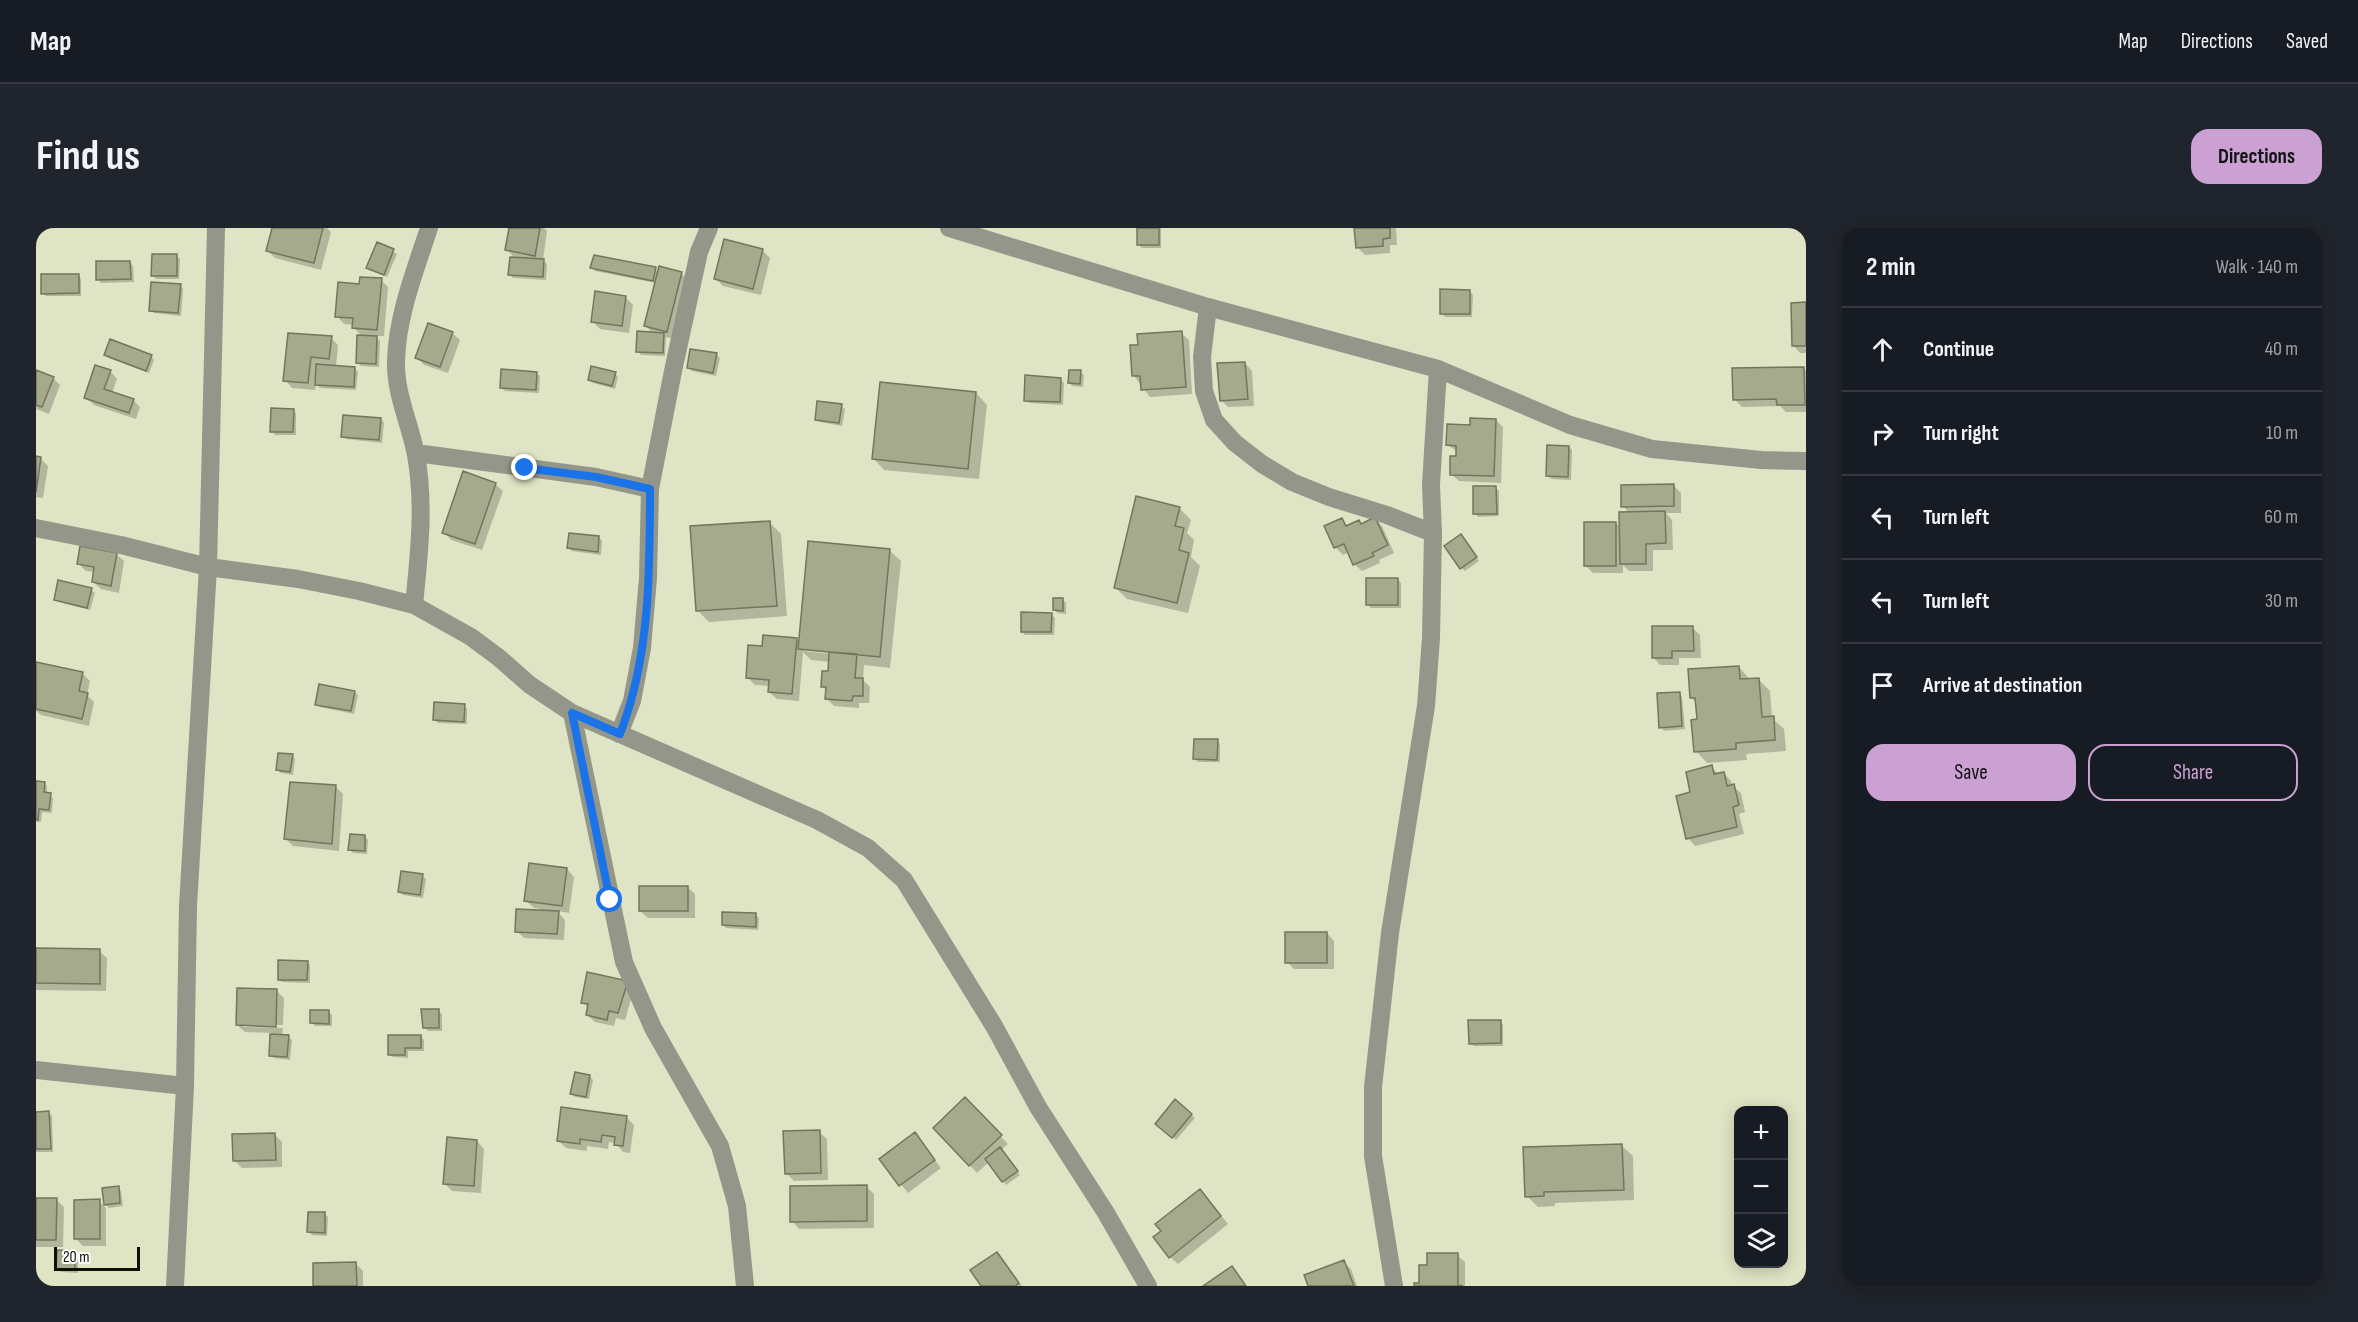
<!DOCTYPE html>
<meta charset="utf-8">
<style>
:root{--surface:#171b24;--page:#20242c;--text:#f1f3f6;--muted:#9ea1a6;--line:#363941;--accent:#caa1d2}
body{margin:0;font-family:"Sofia Sans Condensed",sans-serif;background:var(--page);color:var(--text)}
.controls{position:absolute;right:18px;bottom:18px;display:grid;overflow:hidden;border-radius:12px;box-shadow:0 3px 15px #0003}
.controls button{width:54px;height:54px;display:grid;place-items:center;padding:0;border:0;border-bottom:2px solid var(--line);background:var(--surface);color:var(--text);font:30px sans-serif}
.scale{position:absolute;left:18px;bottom:15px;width:86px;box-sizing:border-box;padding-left:6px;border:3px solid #0e0f05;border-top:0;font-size:16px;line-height:21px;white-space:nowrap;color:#0e0f05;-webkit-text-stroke:4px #fff;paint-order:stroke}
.stop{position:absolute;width:18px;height:18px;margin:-14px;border:4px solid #1a73e8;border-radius:50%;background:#fff}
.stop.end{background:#1a73e8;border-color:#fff;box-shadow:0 2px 6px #0008}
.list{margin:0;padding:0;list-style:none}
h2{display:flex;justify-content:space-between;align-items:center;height:78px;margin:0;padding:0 24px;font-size:26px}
h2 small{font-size:20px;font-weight:400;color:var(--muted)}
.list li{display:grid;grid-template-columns:39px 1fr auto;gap:18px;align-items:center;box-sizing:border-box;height:84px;padding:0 24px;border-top:2px solid var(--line)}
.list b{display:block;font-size:22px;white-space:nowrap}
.list em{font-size:20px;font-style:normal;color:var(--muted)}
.actions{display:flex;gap:12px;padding:18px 24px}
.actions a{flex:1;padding:14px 0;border:2px solid var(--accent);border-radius:18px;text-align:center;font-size:21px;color:var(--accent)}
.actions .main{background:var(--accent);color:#111}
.icon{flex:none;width:33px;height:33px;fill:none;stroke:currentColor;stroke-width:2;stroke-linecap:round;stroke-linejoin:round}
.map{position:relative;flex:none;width:1770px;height:1058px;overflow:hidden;border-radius:18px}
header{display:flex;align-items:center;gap:36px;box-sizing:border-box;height:84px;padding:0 30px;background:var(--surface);border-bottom:2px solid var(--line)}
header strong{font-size:28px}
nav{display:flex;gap:33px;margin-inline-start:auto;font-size:21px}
.intro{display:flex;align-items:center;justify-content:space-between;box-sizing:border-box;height:144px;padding:0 36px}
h1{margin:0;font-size:42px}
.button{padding:15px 27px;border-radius:18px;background:var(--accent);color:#111;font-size:21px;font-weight:700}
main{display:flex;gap:36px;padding:0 36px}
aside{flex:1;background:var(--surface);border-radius:18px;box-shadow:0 3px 15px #0003}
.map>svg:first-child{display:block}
.shadow{fill:#0003;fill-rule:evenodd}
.building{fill:#a6aa8c;stroke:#73765a;stroke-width:1.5}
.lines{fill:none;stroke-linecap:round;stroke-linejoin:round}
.minor{stroke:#949689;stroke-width:18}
.route{stroke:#1a73e8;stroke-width:8}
</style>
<header>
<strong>Map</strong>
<nav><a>Map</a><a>Directions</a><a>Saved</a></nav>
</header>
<div class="intro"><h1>Find us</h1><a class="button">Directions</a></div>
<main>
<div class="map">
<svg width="1770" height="1058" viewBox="0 0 1770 1058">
<rect width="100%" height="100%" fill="#dfe4c4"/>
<!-- shadow -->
<path class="shadow" d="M238,0h53l4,4 -10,38 -46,-12 -7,-7z
M475,0h33l3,3 -4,29 4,4 -1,16 -33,-2 -3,-3 6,-16 -9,-9z
M1103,0h22v20h-19l-3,-3z
M1320,0h40l1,17h-7v8l-25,2 -8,-8z
M342,16l19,10 -10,23 -19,-9z
M727,23l7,7 -9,37 -38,-9 -7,-7z
M140,28l4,3 -1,20h-23l-3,-4z
M94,34l3,4 1,16 -33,1 -3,-4z
M556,39l63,2 4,4h22l8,8 -15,58 -8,-2 -1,19 -24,-1 -3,-4 15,-17 -7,-8 10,-43 -61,-12z
M42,47l3,4v17h-35l-3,-3z
M345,52l7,7 -4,49h-9l5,5 -1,26 -18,-1 -3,-3 5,-26 -10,-10 1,-2 -10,-1 -7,-8 24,-31z
M144,58l3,3 -2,27 -27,-3 -3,-3z
M1434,63l3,4 -1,22h-27l-3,-4z
M589,69l8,8 -4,28 -29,-4 -7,-7z
M1770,76v49h-6l-7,-8z
M416,105l8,7 -12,33 -24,-8 -7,-8z
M1145,105l8,7 3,54 -42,3 -16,-21z
M295,110l7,7 -2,22 18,1 4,4 -2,18 -36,-2 -4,-4 -1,6 -23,-2 -7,-8z
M70,127l45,1 3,4 -5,13 -40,-15z
M681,127l3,3 -4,18 -24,-5 -4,-3z
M1209,135l7,8 2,35 -26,1 -7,-7z
M1768,140l2,3v41h-20l-6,-6 -38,1 -8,-8z
M74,143l7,8 -5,14 21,7 7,7 -4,12 -42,-14 -8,-7z
M0,144l17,6 7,7 -11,29 -13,-5z
M1044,144l4,3 -1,12 -11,-1 -3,-4z
M500,145l4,3 -1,17 -34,-2 -4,-3z
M579,146l3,3 -3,12 -22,-6 -4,-3z
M1024,151l4,4 -1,22 -34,-2 -3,-3z
M940,165l11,12 -8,74 -95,-9 -11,-12z
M805,178l4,3 -3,17 -22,-4 -3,-3z
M257,182l3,3v22h-21l-3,-4z
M344,191l4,3 -2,21 -36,-4 -3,-3z
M1460,192l7,7 -2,56 -42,-2 -8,-7 7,-22 -10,-7 23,-18z
M1533,219l3,3 -1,30 -20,-1 -4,-4z
M0,230h4l8,8 -5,32 -7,-1z
M459,256l8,7 -21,59 -31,-10 -7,-8z
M1638,258l7,7v20h-15l6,7 1,30h-20v21h-24l-6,-6v8h-30l-8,-8 31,-42 5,5 8,-15 -6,-7z
M1460,260l3,3v25l-21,1 -3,-4z
M1143,280l12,12 -4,13 7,7 -3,17 9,9 -12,47 -61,-14 -11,-11z
M1339,291l7,7 12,27 -15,7 1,3 -18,8 -8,-7 -5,-12 -6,3 -8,-8 7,-27 7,7 12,-2z
M733,294l12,12 6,82 -78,6 -11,-11z
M563,309l3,4 -1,14 -29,-4 -4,-3z
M1428,311l15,22 -14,10 -4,-3z
M853,322l12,11 -11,107 -26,-3 -1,15 7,7 -1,16h-10v5l-25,-2 -7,-7v-8l-5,-5 7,-13 1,-11 -19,-2 -8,-8 -4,49 -22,-2 -8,-7 1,-6 -15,-1 -8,-8 17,-30 32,-8 4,4zM768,420l27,3v3l-27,-3z
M80,326l8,7 -5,32 -18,-4 -8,-7 2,-10 -9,-1 -8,-8z
M1362,352l3,3v25h-30l-4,-4z
M55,362l4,3 -5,17 -31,-8 -4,-3z
M1027,372l3,3v11l-8,-1 -4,-3z
M1015,386l4,4 -1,17h-29l-3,-4z
M1657,400l7,7 1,23h-22v7h-19l-7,-8z
M1,436l46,10 7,7 -3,14 7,7 -5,24 -48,-11 -5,-4z
M1703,439l11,13 8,-1 12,12 2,27 12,11 2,22 -40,3 1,6 -40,3 -11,-12 3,-30 -2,-18 -6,-6z
M318,464l4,3 -4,19 -34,-7 -3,-3z
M1643,465l3,4 3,32 -21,2 -3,-4z
M428,478l3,3v15l-29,-1 -4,-4z
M1181,513l3,3v18h-22l-3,-3z
M256,527l3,4 -2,16 -12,-2 -3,-3z
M1675,539l8,7 5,-1 7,8 1,5 9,7 4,19 -6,2 5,20 -49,12 -7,-8 4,-45z
M0,554l8,1 3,3v8l6,4 -1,15 -10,-1 -1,10h-5z
M300,559l7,7 -4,57 -46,-5 -7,-7z
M329,608l3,4 -1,14 -14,-1 -3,-4z
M531,641l7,8 -5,36 -12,-2 8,9 -1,20 -40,-2 -7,-7 24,-22 -7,-1 -8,-7z
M386,648l4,3 -3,19 -20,-3 -3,-3z
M651,659l8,7v24h-47l-8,-7z
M720,687l3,3 -1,12 -32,-2 -3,-3z
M1291,705l7,8v28h-40l-7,-7z
M0,721l63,2 8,7 -1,33 -70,-1z
M271,734l3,3v18l-28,-1 -3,-3z
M552,746l46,15 -9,31 -9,-2 -2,8 -19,-4 -8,-7 2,-6 -6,-7z
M241,763l7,7 -1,27 -40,-1v3l40,1 -1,8 6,1 4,3 -2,20 -16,-2 -4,-3 2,-22 -27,-1 -8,-7z
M402,783l4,3v17h-14l-3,-4z
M293,784l3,3v11h-17l-4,-4z
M1464,794l3,3v21h-29l-4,-3z
M384,808l4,4v11h-16v7l-15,-1 -4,-3z
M554,848l3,4 -4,19 -14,-2 -3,-3z
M929,872l43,44 -7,6 19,25 -14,10 -17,-23 -12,11 -42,-45z
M1140,873l19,17 -19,22 -16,-13z
M0,885h12l4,3 1,36h-17z
M590,889l8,8 -4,28 -7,-1 -8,-9 -6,-1 -1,7 -21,-3v5l-21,-3 -8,-8z
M783,904l8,7 1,41 -34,1 -8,-8z
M238,906l8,8v25l-40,1 -8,-8z
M879,906l26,34 -33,25 -27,-34z
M441,913l7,8 -3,44 -29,-2 -8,-8z
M1585,917l12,11 1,44 -79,3v3l-17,1 -11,-11z
M82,959l3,4 2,15 -14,2 -3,-3v41h-23l-7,-7 23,-38 7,7 -2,-19z
M831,959l7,7v34l-75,1 -7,-8z
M1171,970l21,26 -50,40 -8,-7 -7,-26z
M0,971l20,1 8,7 -1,40h-27z
M288,986l4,3 -1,19 -15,-1 -3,-3z
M39,1024l3,4v17l-17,-1 -3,-4z
M961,1026l7,7 18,25h-39z
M1421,1027l8,7v24h-49l5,-2 8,-18z
M1308,1034l7,7 6,17h-47z
M320,1036l7,7v15h-48z"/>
<!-- building -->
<path class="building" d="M236,0h51l-9,35 -48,-12z
M473,0h31l-5,28 -30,-6z
M1101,0h22v17h-22z
M1318,0h36v10l-7,1v7l-27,2z
M688,11l39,10 -10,40 -39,-10z
M341,14l17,7 -10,26 -18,-7z
M116,26h25v22h-26z
M558,27l62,12 -3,14 -63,-13z
M474,29l34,2 -1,18 -35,-2z
M60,33h34l1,18 -35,1z
M623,38l23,6 -15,60 -23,-6z
M5,46h38v19l-38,1z
M324,49l22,1 -5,52 -25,-2 1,-10 -18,-1 3,-35 21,2z
M115,54l30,2 -3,29 -29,-2z
M1404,61l30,1v24h-30z
M559,63l31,5 -4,30 -31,-4z
M1770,74v44h-14l-1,-43z
M392,95l25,9 -13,35 -25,-9z
M601,103l27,2 -1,20 -27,-1z
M1146,103l4,56 -45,3 -1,-14h-8l-2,-31h8l-1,-11z
M252,105l44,3 -3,23 -18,-2 -3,26 -25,-2z
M321,107l20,1 -1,28 -20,-1z
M74,111l42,16 -6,16 -42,-16z
M654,121l27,4 -4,20 -26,-5z
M1209,134l3,37 -28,2 -3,-38z
M280,136l39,3 -1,20 -39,-2z
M59,137l16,5 -7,19 30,10 -5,14 -45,-15z
M555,138l25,6 -4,14 -24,-6z
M1768,139l1,38h-28l-1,-6 -43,1 -1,-32z
M465,141l36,3 -1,18 -36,-2z
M0,142l18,7 -12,30 -6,-2z
M1033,142h12l-1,14 -12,-1z
M989,147l36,3 -1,24 -36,-1z
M844,154l96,10 -8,77 -96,-10z
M781,173l25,3 -3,19 -24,-3z
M235,180l23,1 -1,23h-23z
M307,187l38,3 -2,22 -38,-3z
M1434,190l26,1 -2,57 -44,-1v-19h6v-10l-10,-1 1,-21 23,1z
M1511,217l22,1 -1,31 -22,-1z
M0,228l5,1 -5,35z
M427,243l33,12 -21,61 -33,-11z
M1638,256v22l-53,1v-22z
M1437,258h23l1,28h-24z
M1100,268l44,11 -5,19 9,2 -5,22 10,3 -12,50 -63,-15z
M1629,283l1,32 -20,1v20h-26l-1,-52z
M1339,289l13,28 -16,8 2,3 -21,9 -9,-21 -10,4 -10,-22 18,-8 4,8 13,-6 2,4z
M734,293l7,85 -81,5 -6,-85z
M1548,294h32v44h-32z
M533,305l30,3 -1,16 -31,-4z
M1425,306l16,23 -17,12 -16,-23z
M772,313l82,8 -10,108 -82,-8z
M44,318l37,7 -6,33 -19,-4 2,-15 -17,-3z
M1330,350h32v27h-32z
M22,352l34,8 -5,20 -33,-8z
M1017,370h10v13l-10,-1z
M985,384l31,1 -1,19h-30z
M1616,398h41l1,25h-22v7h-20z
M727,407l34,3 -5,56 -24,-2 1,-12 -23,-2 2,-33 14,1z
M793,424l28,2 -2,24h8v18h-10l-1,5 -27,-2 1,-12h-5l1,-16h6z
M0,434l47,10 -4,19 9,2 -6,26 -46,-10z
M1703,438l1,13 19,-1 3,39 12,-1 1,24 -39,3v6l-42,3 -3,-32 6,-1 -2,-21h-5l-2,-29z
M283,456l36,7 -4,20 -36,-6z
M1644,464l2,34 -23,2 -2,-35z
M398,474l31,2 -1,18 -31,-2z
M1158,511h24l-1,21 -24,-1z
M242,525l15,1 -3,18 -14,-2z
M1676,537l2,9 10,-2 3,14 7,-2 5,21 -6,2 4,20 -51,12 -10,-43 14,-4 -4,-20z
M0,553l9,1 -1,10 7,1 -2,17 -10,-1 -1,11 -2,-1z
M254,554l46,3 -4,59 -48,-5z
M314,606l15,1v16l-17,-1z
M493,635l38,5 -5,38 -38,-5z
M365,643l22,3 -3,21 -22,-3z
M603,658h49v25h-49z
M480,681l43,2 -2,23 -42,-2z
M686,684l34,1v14l-34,-2z
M1249,704h42v31h-42z
M0,720l64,1v35l-64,-1z
M242,732l30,1 -1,19h-29z
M551,744l41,9 -10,32 -9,-2 -2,9 -21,-5 2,-11 -7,-1z
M201,760l40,1 -1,38 -40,-2z
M385,781h18v19h-16z
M274,782h19v14l-19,-1z
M1432,792h33v23l-32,1z
M234,806l19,1 -2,22 -18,-1z
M352,807h33v13h-16v7h-17z
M539,844l15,3 -4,22 -16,-3z
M929,869l37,38 -33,31 -36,-38z
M1139,871l17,15 -20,24 -17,-14z
M525,879l66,9 -4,30 -9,-1 1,-8 -13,-2 -1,7 -21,-3v5l-23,-3z
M13,883l2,38h-15v-37z
M784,902l1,43 -36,1 -2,-43z
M879,904l20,28 -36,26 -20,-27z
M239,905l1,27 -43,1 -1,-27z
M411,909l30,3 -3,46 -31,-2z
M1586,916l2,46 -80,2v4l-19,1 -2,-50z
M964,919l18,24 -16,11 -17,-23z
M831,957v36l-77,1v-36z
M83,958l1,17 -16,2 -2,-17z
M1164,961l21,27 -52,42 -16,-21 8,-6 -6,-7z
M0,970h21l-1,42h-20z
M64,971v40h-26v-39z
M272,984h17v21l-18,-1z
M21,1022l18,1v19l-19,-1z
M961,1024l22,31 -4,3h-34l-11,-16z
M1391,1025h31v32l5,1h-49v-3h5v-18h8z
M1308,1032l10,26h-46l-4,-11z
M320,1034l1,24h-44v-23z
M1196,1038l14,20h-43z"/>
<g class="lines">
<!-- minor -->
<path class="minor" d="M913,0l259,79 230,62 132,56 82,24 109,11 45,1
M1172,79l-6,50 2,34 10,29 21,23 27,21 30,18 37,15 58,18 46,18
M380,225l180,24 54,12
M0,300l85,17 87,22 90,12 61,12 55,14 57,32 27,20 32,28 42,28 245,107 51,28 36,32 90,146 44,81 68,106 42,73
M378,377c5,-50 11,-100 2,-150 -6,-32 -21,-61 -20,-94 1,-45 19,-90 33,-133
M536,485l52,249 29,66 67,118 17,60 8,80
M583,506l13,-33 10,-53 6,-70 2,-89 23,-118 26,-119 10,-24
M0,842l149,16
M139,1058l10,-200 3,-180 20,-339 8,-339
M1358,1058l-21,-130v-69l17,-154 36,-227 5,-68 2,-105 -2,-48 7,-116"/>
</g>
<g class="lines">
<!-- route -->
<path class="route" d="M489,240l71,9 54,12c0,82 0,168 -30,245l-48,-21 38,187"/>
</g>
</svg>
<div class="controls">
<button>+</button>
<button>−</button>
<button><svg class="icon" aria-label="layers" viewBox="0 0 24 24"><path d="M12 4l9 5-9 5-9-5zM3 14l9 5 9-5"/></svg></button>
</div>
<div class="scale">20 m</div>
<div class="stop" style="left:574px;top:672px"></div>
<div class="stop end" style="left:489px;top:240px"></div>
</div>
<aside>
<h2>2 min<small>Walk · 140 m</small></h2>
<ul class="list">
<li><svg class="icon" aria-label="ahead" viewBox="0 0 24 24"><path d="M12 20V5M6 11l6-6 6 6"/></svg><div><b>Continue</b></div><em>40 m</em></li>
<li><svg class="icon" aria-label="right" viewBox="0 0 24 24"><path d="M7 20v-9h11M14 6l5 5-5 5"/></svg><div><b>Turn right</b></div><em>10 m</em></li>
<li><svg class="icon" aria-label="left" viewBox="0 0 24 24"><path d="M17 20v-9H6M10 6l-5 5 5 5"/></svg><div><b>Turn left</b></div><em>60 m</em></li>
<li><svg class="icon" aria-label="left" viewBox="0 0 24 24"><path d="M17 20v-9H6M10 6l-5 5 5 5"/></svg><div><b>Turn left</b></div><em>30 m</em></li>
<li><svg class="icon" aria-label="arrive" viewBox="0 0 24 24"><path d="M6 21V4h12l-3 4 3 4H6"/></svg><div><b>Arrive at destination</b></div></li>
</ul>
<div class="actions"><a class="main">Save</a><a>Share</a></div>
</aside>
</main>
